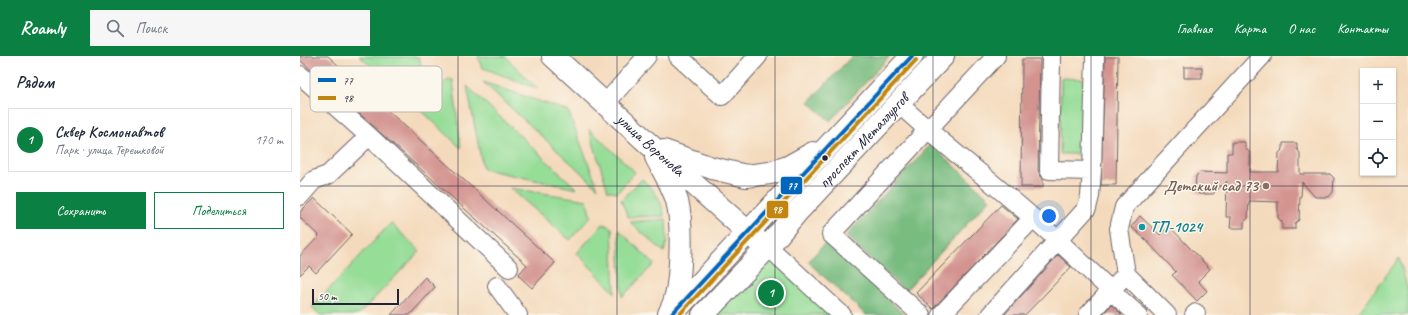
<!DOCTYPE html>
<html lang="ru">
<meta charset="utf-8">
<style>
:root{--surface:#fff;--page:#f6f6f7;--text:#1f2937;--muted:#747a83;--line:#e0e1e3;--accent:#0b8043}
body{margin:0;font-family:Caveat,sans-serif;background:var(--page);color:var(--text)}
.controls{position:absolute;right:12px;top:12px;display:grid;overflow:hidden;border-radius:0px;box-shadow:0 1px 3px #0004}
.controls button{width:36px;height:36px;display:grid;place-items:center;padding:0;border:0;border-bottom:1px solid var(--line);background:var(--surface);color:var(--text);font:20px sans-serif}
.scale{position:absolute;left:12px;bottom:10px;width:87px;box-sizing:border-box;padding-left:4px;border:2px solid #22223b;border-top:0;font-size:11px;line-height:14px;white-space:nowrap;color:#22223b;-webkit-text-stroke:3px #fbf7ec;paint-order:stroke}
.you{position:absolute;left:749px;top:160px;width:14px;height:14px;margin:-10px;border:3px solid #fff;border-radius:50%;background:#1a73e8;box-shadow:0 0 0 6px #1a73e833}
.badge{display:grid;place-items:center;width:26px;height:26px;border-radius:50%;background:var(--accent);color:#fff;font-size:13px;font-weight:700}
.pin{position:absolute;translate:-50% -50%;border:2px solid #fff;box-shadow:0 1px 4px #0006}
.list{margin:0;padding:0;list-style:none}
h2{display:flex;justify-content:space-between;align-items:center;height:52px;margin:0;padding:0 16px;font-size:17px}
h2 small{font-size:13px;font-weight:400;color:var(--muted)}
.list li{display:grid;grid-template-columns:26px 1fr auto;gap:12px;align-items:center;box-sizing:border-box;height:64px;margin:0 8px 8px;padding:0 8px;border:1px solid var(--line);border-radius:0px}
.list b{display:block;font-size:15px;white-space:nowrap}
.list p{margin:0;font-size:13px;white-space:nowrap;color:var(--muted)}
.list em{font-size:13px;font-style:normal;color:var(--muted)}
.actions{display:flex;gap:8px;padding:12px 16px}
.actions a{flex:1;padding:9px 0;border:1px solid var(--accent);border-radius:0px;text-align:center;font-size:14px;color:var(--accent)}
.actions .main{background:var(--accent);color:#fff}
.icon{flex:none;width:22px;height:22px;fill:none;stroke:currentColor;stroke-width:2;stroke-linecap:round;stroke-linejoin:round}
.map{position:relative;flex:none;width:1108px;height:259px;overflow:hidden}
header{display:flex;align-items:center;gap:24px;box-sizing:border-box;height:56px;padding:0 20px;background:var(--accent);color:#fff}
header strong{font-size:19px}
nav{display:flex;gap:22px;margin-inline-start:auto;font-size:14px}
.search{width:280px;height:36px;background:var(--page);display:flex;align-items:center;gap:10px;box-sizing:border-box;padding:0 14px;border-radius:0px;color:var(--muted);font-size:15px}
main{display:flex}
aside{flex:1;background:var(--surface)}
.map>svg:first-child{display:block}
.green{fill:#96dd98;stroke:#5c806a}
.forest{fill:#78bc80;stroke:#4d6f5e}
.building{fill:#d3938f}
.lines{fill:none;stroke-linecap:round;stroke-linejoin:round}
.minor-casing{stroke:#6c6268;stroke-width:20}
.major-casing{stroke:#6c6268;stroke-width:24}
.minor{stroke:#fff;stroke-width:18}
.major{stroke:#fff;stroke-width:22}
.bus-1-casing{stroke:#fbf7ec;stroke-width:7}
.bus-2-casing{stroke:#fbf7ec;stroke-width:7}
.bus-1{stroke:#0065bd;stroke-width:4}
.bus-2{stroke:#c2850f;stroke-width:4}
.grid{fill:none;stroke:#22223b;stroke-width:1;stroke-opacity:0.55}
.bus-dot{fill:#22223b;stroke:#fbf7ec;stroke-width:1.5}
.education-dot{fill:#8d6e63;stroke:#fbf7ec;stroke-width:1.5}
.culture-dot{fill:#0f9aa8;stroke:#fbf7ec;stroke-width:1.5}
.labels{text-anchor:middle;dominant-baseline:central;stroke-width:3;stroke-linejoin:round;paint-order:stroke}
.street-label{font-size:16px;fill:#22223b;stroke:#fbf7ec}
.education-label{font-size:16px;font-weight:bold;fill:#785e54;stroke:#fbf7ec;text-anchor:end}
.culture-label{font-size:16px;font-weight:bold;fill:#0d838f;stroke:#fbf7ec;text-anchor:start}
.key{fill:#fbf7ec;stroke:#bab7b7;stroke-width:1}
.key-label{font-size:11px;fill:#22223b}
.line-badge{stroke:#fbf7ec;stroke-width:1.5}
.badge-label{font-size:11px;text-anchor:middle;font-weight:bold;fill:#fff}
</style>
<header>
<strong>Roamly</strong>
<div class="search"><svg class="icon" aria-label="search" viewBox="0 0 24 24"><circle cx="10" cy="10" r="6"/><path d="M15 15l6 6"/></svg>Поиск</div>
<nav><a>Главная</a><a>Карта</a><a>О нас</a><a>Контакты</a></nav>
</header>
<main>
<aside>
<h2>Рядом<small></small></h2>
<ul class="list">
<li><span class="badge">1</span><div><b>Сквер Космонавтов</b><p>Парк · улица Терешковой</p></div><em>170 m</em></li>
</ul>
<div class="actions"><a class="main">Сохранить</a><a>Поделиться</a></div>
</aside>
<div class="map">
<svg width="1108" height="259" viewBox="0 0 1108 259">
<rect width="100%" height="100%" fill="#fbf7ec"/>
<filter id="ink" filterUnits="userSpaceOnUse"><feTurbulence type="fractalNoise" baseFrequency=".025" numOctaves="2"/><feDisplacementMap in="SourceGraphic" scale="8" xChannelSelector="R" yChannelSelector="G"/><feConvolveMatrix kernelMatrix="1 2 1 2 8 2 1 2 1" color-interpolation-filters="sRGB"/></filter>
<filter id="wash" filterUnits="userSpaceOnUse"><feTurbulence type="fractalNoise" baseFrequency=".012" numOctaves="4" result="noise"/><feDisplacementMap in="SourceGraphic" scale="16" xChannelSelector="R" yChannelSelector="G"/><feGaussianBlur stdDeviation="0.9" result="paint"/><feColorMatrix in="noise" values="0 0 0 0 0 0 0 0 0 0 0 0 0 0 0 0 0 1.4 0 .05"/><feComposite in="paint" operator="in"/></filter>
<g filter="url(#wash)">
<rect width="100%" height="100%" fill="#f4dabc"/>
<!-- green -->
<path class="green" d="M59,0l60,1 7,25 -16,16z
M179,0h26l33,33 -57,-22v-3l-3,-7z
M761,22l22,1 -1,75h-22z
M148,23l5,1 8,68 -42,-40z
M183,26l85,29 30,77z
M167,30l110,103 -94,-20z
M289,73l46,43 -18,21 -4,-2h-5z
M342,123c11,9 21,22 22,37l-36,1 -7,-17z
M210,132l77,12 2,11 2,5 -21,24z
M366,163l1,23 -3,10 -34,-30z
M91,167l29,28 -62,64h-38l-8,-8z
M303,168l9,4 3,65 -38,-40z
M319,174l35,34 -32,33z
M467,192l75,67h-139z
M1099,202l9,33v24h-51z"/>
<!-- forest -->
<path class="forest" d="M552,0h38l-60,65 -21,-19z
M631,88l59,55 -85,92 -59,-55z
M526,186l79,73h-39l-58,-53z"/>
<g id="blocks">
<!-- building -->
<path class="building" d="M0,0h28l227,207 -23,25 -14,-13 9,-10 -227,-205z
M805,1h13l-2,128h-15z
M722,3h18l-2,111 2,5 3,4v8h-22z
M884,11h18v11h-18z
M932,86h13v6l5,5v19h28l1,-19 4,-4v-6h14v6l3,4v21h30l4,4 -1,14 -4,5h-14l-13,-15 -1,14h-1l-1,24 -4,3v6h-13v-7l-4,-4v-16l-29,-1 -1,17 -4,4v6h-14l1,-11h-5l1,-36 -14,13h-14l-4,-4 1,-14 4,-4 27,1v-20h5z
M14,142l38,36 -36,39 -7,-7 -9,9v-19l19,-20 -19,-18v-6z
M701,149l17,14 -85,90 -17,-16z
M840,160l20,19 9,-9 41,43 -12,12 9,10 -10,10 -25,-26 4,-3 -32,-34 -13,-11z
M758,199l13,12 -46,48h-21z
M125,221l10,10 -25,28h-19z
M811,249l7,6 4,4h-20z"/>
</g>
</g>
<g filter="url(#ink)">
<use href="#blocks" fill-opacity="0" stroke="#6c6268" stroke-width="1"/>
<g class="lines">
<defs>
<path id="minor" d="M378,0l44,40 36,-40
M751,0l-2,114 43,1 3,-115
M0,19l69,61 140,132
M305,48l42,-48
M599,48c43,40 90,75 134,114 36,31 69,66 105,97
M0,140l14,-16 14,-5 41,-39
M467,192l9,6 66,61
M826,218l-7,-45 5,-22 138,-151
M197,230l21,29
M621,259l-90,-81 165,-178
M641,259l92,-97
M690,259l97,-107 3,-12 2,-25
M788,259l38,-41 41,41
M894,259l2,-2"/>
<g id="major">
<path id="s1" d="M253,0l97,89 109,97"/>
<path d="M364,95l48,17 34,8 24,-3 18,-6 25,-14"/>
<path d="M356,101c7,14 17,29 21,44 6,21 4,78 -2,98 -1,5 -4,10 -6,15"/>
<path d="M371,259l241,-259"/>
<path id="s2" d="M403,259l64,-67 30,-36 146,-156"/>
</g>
</defs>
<!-- minor casing -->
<use href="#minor" class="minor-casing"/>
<!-- major casing -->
<use href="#major" class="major-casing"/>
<!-- minor -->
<use href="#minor" class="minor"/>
<!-- major -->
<use href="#major" class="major"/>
<defs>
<path id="bus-1" d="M371,259l241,-259"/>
<path id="bus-2" d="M379,259l237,-255"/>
</defs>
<!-- bus-1 casing -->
<use href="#bus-1" class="bus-1-casing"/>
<!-- bus-2 casing -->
<use href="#bus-2" class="bus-2-casing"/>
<!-- bus-1 -->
<use href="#bus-1" class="bus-1"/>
<!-- bus-2 -->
<use href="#bus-2" class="bus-2"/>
</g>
</g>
<!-- grid -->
<path class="grid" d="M158,0v259M317,0v259M475,0v259M633,0v259M791,0v259M950,0v259M0,130h1108"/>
<!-- markers -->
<circle class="bus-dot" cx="525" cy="102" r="3.5"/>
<circle class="education-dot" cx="966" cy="130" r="4"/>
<circle class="culture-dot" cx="842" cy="171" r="4"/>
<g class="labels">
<!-- street labels -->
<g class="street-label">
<text stroke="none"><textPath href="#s2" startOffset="237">проспект Металлургов</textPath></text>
<text stroke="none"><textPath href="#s1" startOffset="132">улица Воронова</textPath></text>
</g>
<!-- education labels -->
<g class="education-label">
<text x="958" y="130">Детский сад 73</text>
</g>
<!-- culture labels -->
<g class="culture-label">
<text x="850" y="171">ТП-1024</text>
</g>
</g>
<!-- legend -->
<rect x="10" y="10" width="132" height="46" rx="6" class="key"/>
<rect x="18" y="22" width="18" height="4" fill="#0065bd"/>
<rect x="18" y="40" width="18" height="4" fill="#c2850f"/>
<g class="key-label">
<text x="43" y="28">77</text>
<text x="43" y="46">98</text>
</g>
<g class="line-badge">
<rect x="480" y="120" width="23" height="19" rx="4" fill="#0065bd"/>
<rect x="466" y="144" width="23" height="19" rx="4" fill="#c2850f"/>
</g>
<g class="badge-label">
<text x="492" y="133">77</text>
<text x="477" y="157">98</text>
</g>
</svg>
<div class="controls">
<button>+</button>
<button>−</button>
<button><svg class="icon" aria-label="locate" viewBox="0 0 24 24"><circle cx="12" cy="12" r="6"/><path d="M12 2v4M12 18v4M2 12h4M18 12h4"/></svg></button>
</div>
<div class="scale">50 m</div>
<div class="you"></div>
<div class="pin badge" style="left:471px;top:237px">1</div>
</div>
</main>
